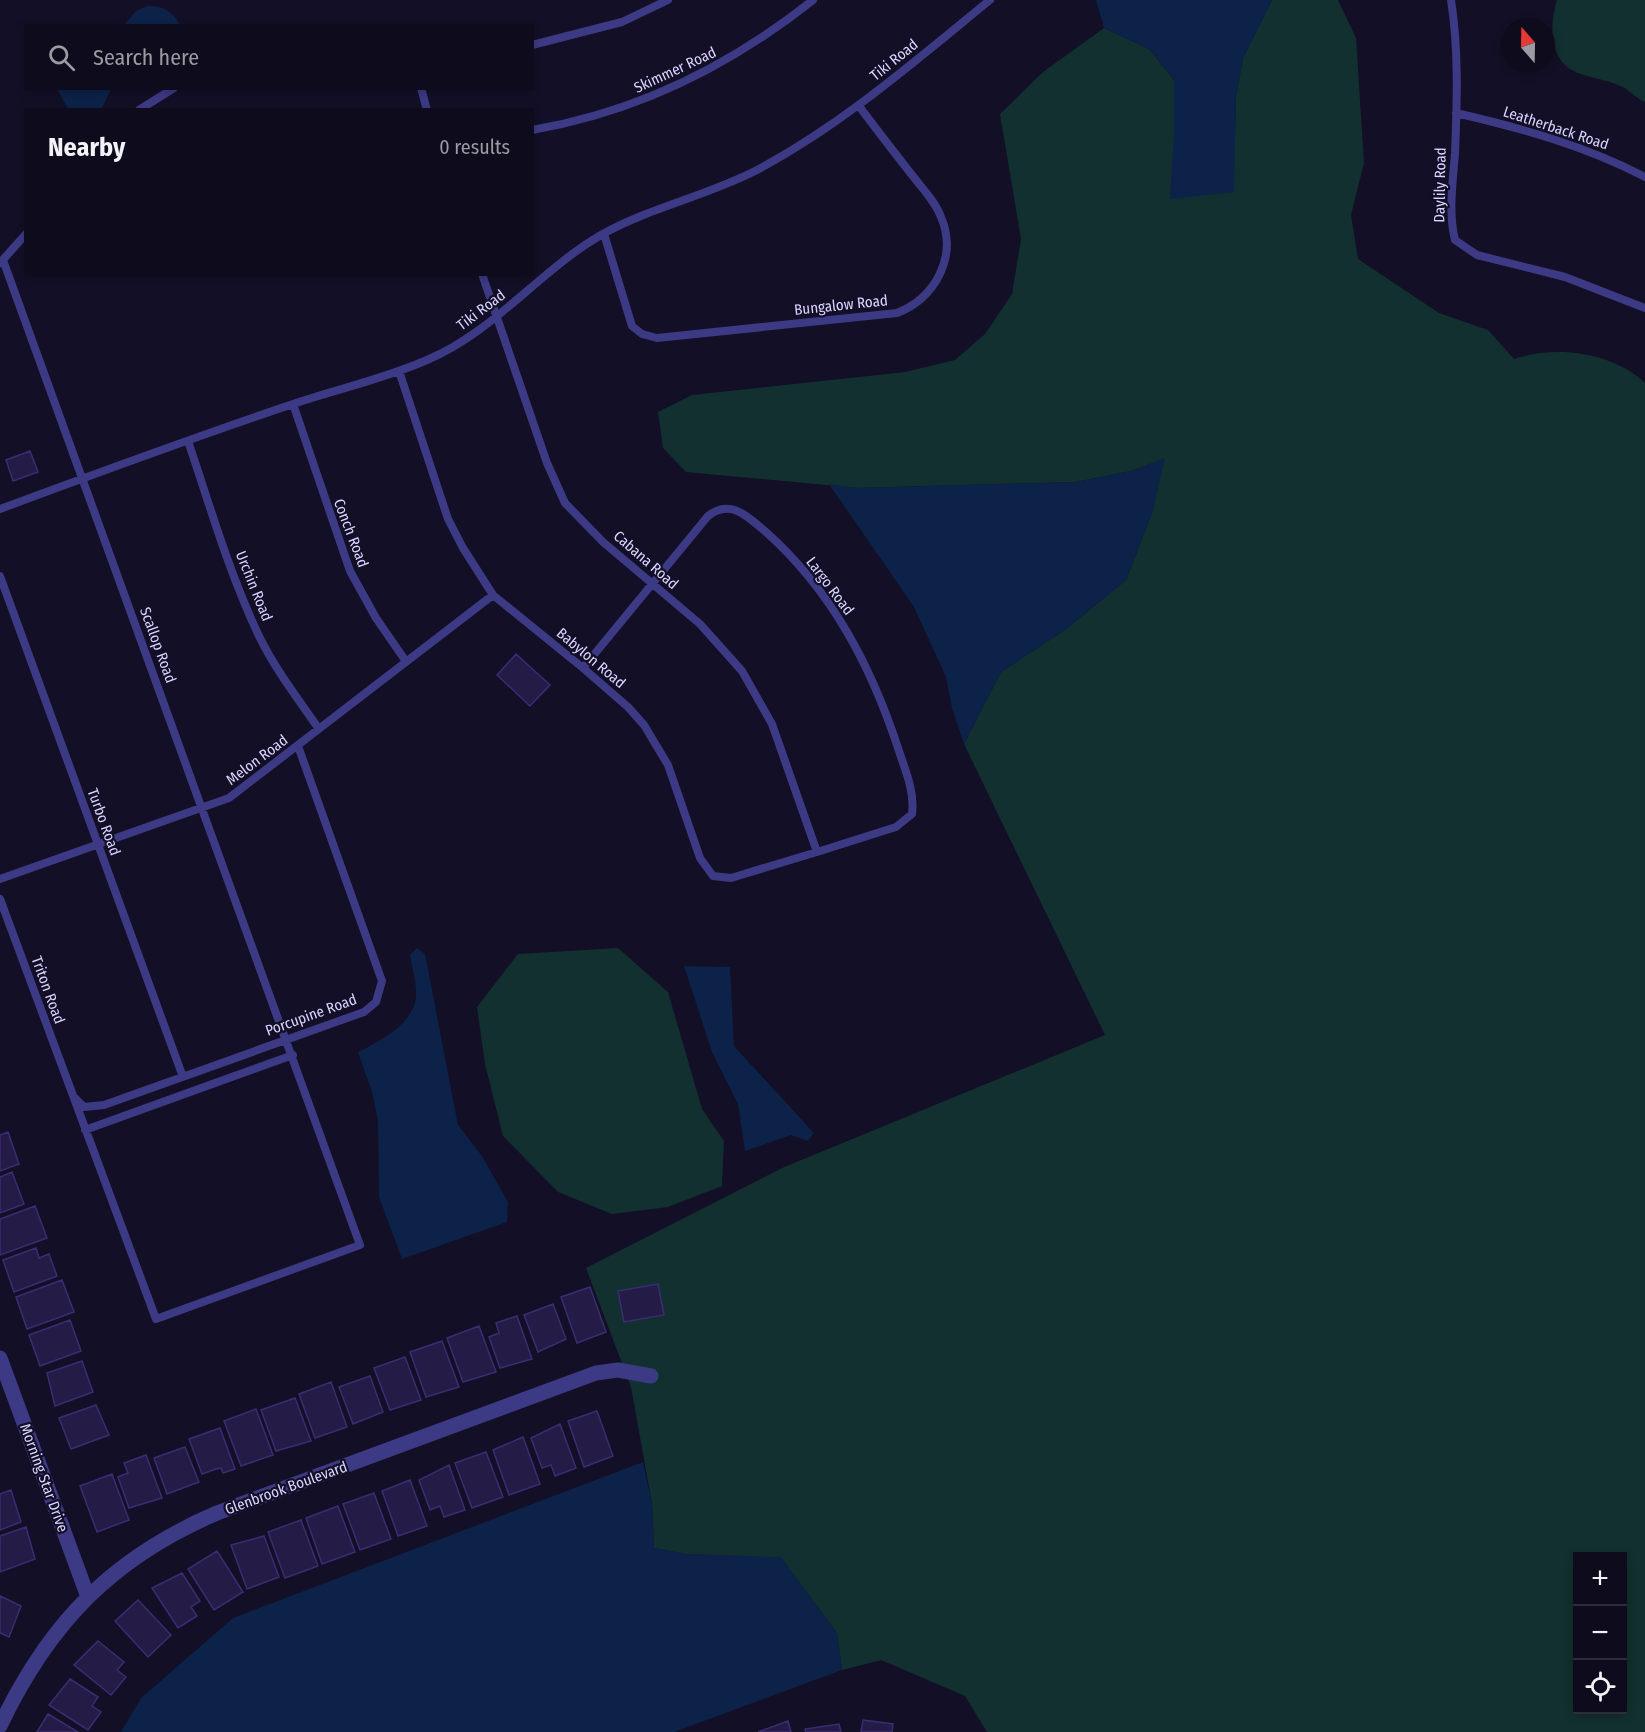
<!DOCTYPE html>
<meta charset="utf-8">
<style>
:root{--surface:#0e0b1c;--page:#1c1929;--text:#f1f3f6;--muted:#9b9ba3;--line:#2e2b3b}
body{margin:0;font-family:"Fira Sans Condensed",sans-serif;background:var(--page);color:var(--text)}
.controls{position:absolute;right:18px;bottom:18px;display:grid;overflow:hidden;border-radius:0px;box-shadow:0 3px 9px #0003}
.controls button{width:54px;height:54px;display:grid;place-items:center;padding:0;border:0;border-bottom:2px solid var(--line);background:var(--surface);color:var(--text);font:30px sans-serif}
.compass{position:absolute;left:1501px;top:18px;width:54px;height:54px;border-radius:50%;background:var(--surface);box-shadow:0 3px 9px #0003;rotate:340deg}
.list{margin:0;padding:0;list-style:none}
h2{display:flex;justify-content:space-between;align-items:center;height:78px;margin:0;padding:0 24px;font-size:26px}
h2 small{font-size:20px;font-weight:400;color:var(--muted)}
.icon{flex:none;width:33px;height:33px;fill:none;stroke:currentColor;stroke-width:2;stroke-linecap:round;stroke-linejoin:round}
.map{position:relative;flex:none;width:1645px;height:1732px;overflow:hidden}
.search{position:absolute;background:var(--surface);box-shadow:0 3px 9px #0003;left:24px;top:24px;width:510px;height:66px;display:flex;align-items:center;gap:15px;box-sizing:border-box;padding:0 21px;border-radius:0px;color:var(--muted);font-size:22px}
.panel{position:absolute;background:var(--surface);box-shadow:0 3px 9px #0003;left:24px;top:108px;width:510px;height:168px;border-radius:0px}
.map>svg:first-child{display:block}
.green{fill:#12302f;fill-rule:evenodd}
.water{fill:#0c2248}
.building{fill:#241b47;stroke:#3b2d73;stroke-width:1.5}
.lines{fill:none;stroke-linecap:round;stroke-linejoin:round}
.service{stroke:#3d3a85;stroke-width:8}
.minor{stroke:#3d3a85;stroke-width:15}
.labels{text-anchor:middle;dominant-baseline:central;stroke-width:4.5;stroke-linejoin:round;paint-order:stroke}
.street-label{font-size:15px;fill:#d9d4ff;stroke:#130f26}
</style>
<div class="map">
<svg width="1645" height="1732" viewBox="0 0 1645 1732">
<rect width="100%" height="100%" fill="#130f26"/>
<!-- green -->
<path class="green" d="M1272,0h66l18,38 8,125 -13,52 7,44 81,54 49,17 26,29c42,-14 98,-7 131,24v1349h-658l-22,-36 -84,-36 -39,10 -5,-37 -56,-75 -95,-4 -32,-6 -2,-44 -21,-117 -45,-119 196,-100 323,-133 -141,-291 37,-72 65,-43 60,-49 26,-67 12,-54 -33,12 -55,11 -219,6 -171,-16 -23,-24 -5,-36 34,-17 213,-23 50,-12 30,-26 27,-40 9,-55 -21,-125 43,-42 61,-44 45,21 25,31v51l59,61 3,-95 7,-39zM1578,1556h44v154h-44z
M1557,0h88v102c-10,-4 -17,-14 -27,-17 -16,-7 -39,-8 -52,-19 -18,-16 -15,-47 -9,-66z
M618,948l50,44 34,117 22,32 -2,45 -54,21 -56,7 -54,-22 -55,-56 -18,-72 -8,-57 41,-53z"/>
<!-- water -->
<path class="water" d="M1096,0h176l-29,58 -7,39 -2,95 -64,7 4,-68v-51l-25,-31 -45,-21z
M147,6c15,-1 27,6 33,19h-56l12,-14z
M57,89v-1l54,1 -10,21 -33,-1z
M1165,458l-13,55 -26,67 -60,49 -65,43 -37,72 -12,-36 -6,-31 -32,-70 -85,-123 28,4 219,-6 55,-11z
M417,948l8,6 33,171 24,31 26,46 -1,20 -105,37 -23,-62 -1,-77 -6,-28 -14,-40c22,-11 60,-30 58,-60 0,-12 -4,-25 -6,-37z
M684,966l46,1 4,79 80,87 -6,8 -17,-6 -46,16 -7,-47 -26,-52z
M643,1462l9,42 2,44 32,6 95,3 56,76 5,37 -168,62h-553l20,-34 92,-80z"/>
<!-- building -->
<path class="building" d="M30,451l8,21 -25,9 -7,-21z
M516,654l34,31 -20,21 -33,-31z
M8,1132l11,32 -19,7v-36z
M12,1172l12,32 -24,9v-36z
M35,1206l12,32 -47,17v-36z
M36,1248l3,10 10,-4 8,22 -43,16 -11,-32z
M62,1280l12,32 -47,17 -11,-32z
M658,1284l6,31 -40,7 -6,-31z
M590,1287l16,45 -29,11 -16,-46z
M553,1304l13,35 -28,13 -14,-37z
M517,1316l15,43 -32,9 -11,-31 10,-4 -3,-10z
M70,1320l11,31 -41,15 -11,-31z
M479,1326l17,46 -33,10 -16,-44z
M442,1341l17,46 -33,10 -16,-45z
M405,1357l16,43 -31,10 -16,-42z
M82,1361l11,31 -38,14 -8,-33z
M370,1376l13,36 -30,12 -14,-37z
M331,1382l16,45 -32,11 -16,-44z
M295,1398l16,43 -35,10 -15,-41z
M96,1405l13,30 -38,14 -12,-31z
M256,1409l17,46 -32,11 -17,-45z
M597,1411l16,45 -29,11 -16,-46z
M560,1424l16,44 -21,8 -4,-11 -9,3 -11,-30z
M220,1428l15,41 -12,4 -2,-5 -5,1 -14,5 -13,-35z
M523,1437l17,47 -31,11 -16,-45z
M185,1447l14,35 -32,12 -13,-36z
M486,1452l17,45 -31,11 -17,-45z
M146,1455l16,43 -33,10 -11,-31 10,-4 -4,-10z
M449,1465l16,45 -21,7 -4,-11 -10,4 -11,-30z
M112,1474l17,46 -32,12 -17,-46z
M410,1480l17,46 -29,10 -16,-45z
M11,1490l10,32 -21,8v-36z
M374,1493l17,46 -31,11 -17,-46z
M338,1506l17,46 -33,12 -16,-46z
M301,1520l17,46 -33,12 -17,-46z
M26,1527l9,32 -35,13v-36z
M264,1536l15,41 -32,12 -16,-44z
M217,1551l26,41 -29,18 -26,-41z
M182,1573l18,28 -9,6 6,9 -19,12 -26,-40z
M0,1596l21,10 -12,31 -9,-4z
M138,1600l33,35 -23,22 -33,-36z
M98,1641l26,21 -7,8 9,7 -15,18 -37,-30z
M70,1679l28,18 -6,9 9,6 -13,18 -39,-25z
M48,1714l30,18h-41z
M863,1720l30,4 -1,8h-31z
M788,1721l3,11h-33z
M839,1724l2,8h-35l-1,-3z"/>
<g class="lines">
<!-- service -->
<path class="service" d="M1451,0c8,51 6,101 4,153 -2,28 -7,59 0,87l22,15 88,22 80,31
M532,45l90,-23 46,-22
M421,88l6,22
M139,110l35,-22
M1456,113c65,15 130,33 189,64
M532,130c106,-18 198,-64 281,-130
M604,234l28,92 10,8 15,4 240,-25c38,-15 61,-56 44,-96 -6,-16 -19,-29 -29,-42 -18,-23 -36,-46 -53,-69
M0,263l26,-29
M482,274l65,189 18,40 38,39 97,82 42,47 30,53 45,128
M399,371l49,148 15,29 30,47 90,73 45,39 16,18 24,40 32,93 13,18 18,2 86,-26 79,-25 16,-13c3,-23 -7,-44 -14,-66 -27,-82 -66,-157 -132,-216 -18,-15 -35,-34 -58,-16l-125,152
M293,404l57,167 26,47 29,42
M188,441c22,65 41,132 71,195 16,33 39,63 60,93
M0,509c97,-36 195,-72 293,-105 44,-15 91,-25 134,-44 67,-28 112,-89 174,-125 47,-27 106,-39 156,-65 86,-46 158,-109 233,-170
M0,576l183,501
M0,879l229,-81 264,-203
M0,899l156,420 204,-74 -357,-985
M75,1098l9,9 20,-2 260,-93 12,-10 6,-21 -84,-235
M85,1130l208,-75"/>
<!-- minor -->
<path class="minor" d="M0,1358l88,239
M0,1726c49,-103 112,-168 217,-213l379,-140 22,-3 33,6"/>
</g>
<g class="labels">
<!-- street labels -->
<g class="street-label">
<text transform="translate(894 60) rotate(-39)">Tiki Road</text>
<text transform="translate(675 70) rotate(-25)">Skimmer Road</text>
<text transform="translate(1556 128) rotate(18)">Leatherback Road</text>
<text transform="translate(1440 185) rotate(-89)">Daylily Road</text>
<text transform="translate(841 305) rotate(-6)">Bungalow Road</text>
<text transform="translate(481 310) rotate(-37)">Tiki Road</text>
<text transform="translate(351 533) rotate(69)">Conch Road</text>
<text transform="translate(646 560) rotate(41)">Cabana Road</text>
<text transform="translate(254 586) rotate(68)">Urchin Road</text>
<text transform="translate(830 586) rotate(53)">Largo Road</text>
<text transform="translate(158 645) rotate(70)">Scallop Road</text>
<text transform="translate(591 658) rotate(40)">Babylon Road</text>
<text transform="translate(257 760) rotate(-37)">Melon Road</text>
<text transform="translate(104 822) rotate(70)">Turbo Road</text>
<text transform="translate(48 990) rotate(70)">Triton Road</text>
<text transform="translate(311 1015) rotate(-20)">Porcupine Road</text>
<text transform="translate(44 1478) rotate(70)">Morning Star Drive</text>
<text transform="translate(286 1488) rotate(-20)">Glenbrook Boulevard</text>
</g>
</g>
</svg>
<div class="controls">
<button>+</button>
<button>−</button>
<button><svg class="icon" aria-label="locate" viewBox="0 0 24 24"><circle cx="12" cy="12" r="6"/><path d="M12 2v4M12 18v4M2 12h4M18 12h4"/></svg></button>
</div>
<svg class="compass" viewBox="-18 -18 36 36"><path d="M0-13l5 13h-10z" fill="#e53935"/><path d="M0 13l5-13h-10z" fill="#9b9ba3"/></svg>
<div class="search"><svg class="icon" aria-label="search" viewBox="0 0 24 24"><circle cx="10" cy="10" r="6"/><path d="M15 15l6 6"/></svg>Search here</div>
<section class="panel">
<h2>Nearby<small>0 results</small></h2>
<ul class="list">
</ul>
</section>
</div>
